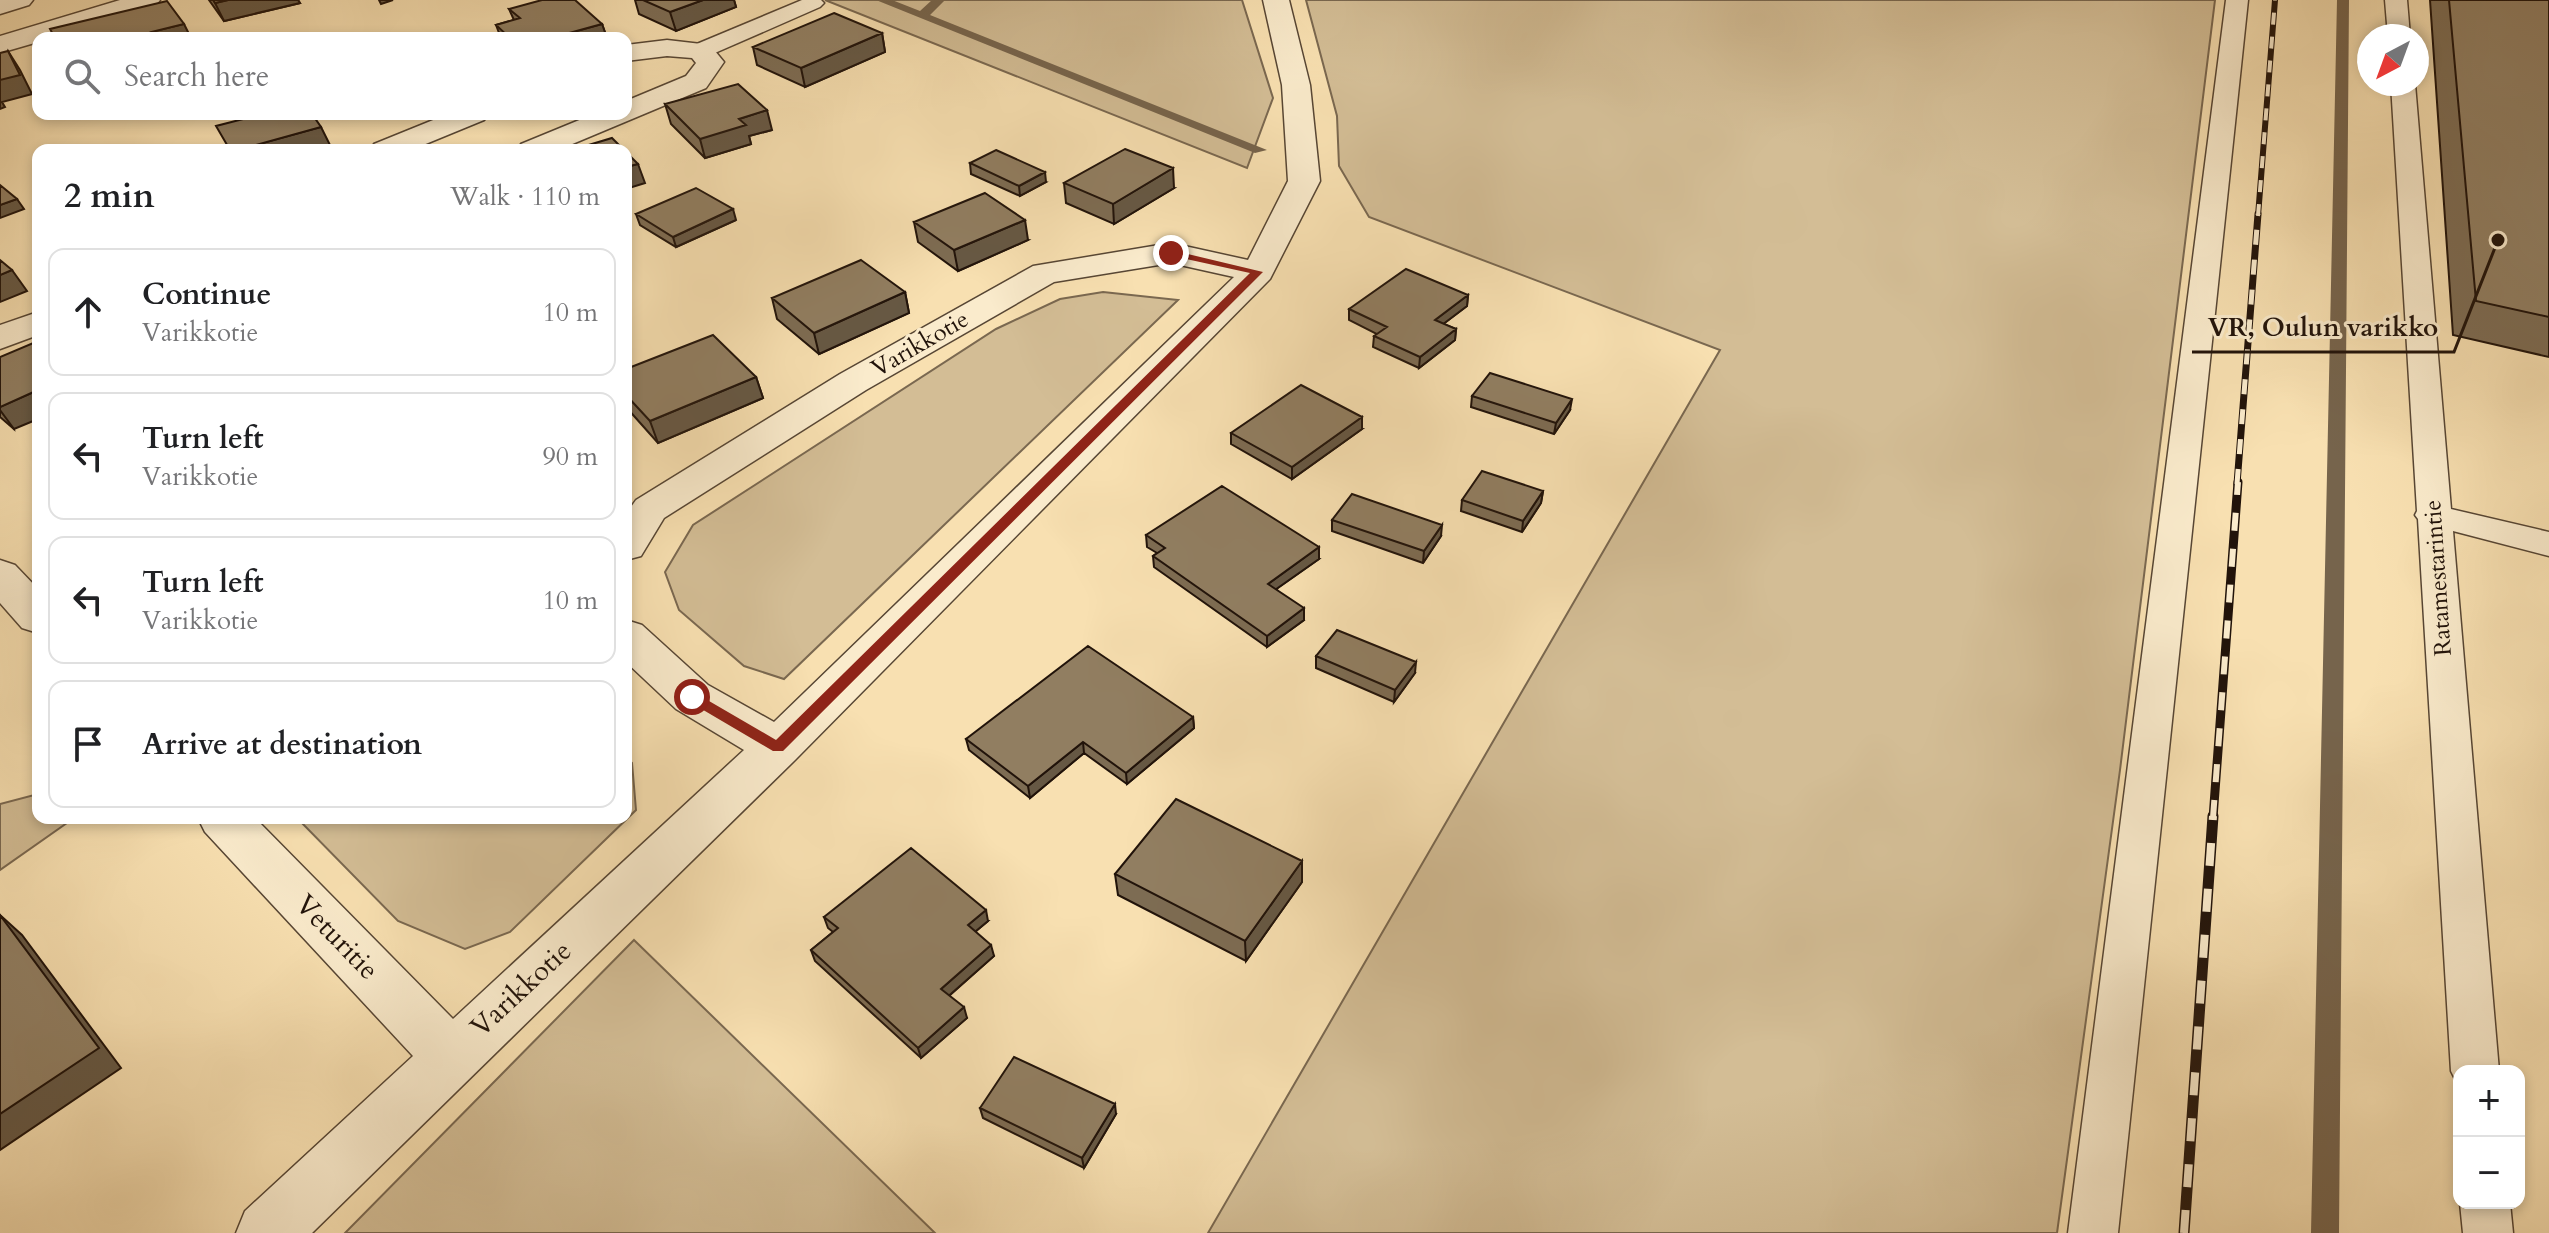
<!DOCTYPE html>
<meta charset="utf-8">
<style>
:root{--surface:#fff;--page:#f6f6f6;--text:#202124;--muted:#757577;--line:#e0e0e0}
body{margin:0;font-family:Cardo,serif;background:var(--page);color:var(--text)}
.controls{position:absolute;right:24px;bottom:24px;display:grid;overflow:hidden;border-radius:16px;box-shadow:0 4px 12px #0003}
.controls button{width:72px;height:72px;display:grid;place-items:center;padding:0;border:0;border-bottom:2px solid var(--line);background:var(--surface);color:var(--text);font:40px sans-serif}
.compass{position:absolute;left:2357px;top:24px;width:72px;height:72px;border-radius:50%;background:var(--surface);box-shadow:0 4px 12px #0003;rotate:221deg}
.stop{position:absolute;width:24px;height:24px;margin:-18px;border:6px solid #8f2418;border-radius:50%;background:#fff}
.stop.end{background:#8f2418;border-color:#fff;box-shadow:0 2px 8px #0008}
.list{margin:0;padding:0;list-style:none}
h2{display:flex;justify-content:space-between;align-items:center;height:104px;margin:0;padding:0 32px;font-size:34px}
h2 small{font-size:26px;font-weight:400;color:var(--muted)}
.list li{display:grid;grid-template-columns:52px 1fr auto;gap:24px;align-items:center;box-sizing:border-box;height:128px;margin:0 16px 16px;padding:0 16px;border:2px solid var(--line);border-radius:16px}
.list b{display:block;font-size:30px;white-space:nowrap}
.list p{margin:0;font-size:26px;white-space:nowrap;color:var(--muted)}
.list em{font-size:26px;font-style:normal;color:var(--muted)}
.icon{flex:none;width:44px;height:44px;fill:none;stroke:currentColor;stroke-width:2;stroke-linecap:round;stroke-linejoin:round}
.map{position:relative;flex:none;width:2549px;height:1233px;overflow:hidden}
.search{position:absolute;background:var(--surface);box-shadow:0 4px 12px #0003;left:32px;top:32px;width:600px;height:88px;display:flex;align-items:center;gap:20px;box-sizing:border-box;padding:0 28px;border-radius:16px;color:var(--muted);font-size:30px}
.panel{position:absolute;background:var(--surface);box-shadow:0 4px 12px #0003;left:32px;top:144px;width:600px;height:680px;border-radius:16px}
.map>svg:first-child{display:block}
.green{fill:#d3bd95;stroke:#7a6850;stroke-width:2}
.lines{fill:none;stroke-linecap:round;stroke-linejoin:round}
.stream{fill:#76644c;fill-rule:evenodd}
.lane-casing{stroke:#574634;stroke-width:3}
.street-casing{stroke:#574634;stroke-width:3}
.lane{fill:#faebcc;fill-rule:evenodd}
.street{fill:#faebcc;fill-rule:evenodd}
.rail-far3-casing{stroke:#21130a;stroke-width:6}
.rail-far2-casing{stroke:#21130a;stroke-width:7}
.rail-far1-casing{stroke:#21130a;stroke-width:9}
.rail-casing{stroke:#21130a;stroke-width:11}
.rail-far3{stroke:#faebcc;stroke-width:4;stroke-dasharray:12;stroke-linecap:butt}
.rail-far2{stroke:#faebcc;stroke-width:5;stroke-dasharray:15;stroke-linecap:butt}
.rail-far1{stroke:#faebcc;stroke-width:6;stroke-dasharray:18;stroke-linecap:butt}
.rail{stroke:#faebcc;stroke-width:8;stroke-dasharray:23;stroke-linecap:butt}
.wall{fill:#7d6c53;stroke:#21130a;stroke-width:2}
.shaded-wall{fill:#665844;stroke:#21130a;stroke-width:2}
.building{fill:#917e61;stroke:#21130a;stroke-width:2}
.route{fill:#8f2418}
.labels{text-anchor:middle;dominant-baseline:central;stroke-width:6;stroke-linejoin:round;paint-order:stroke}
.street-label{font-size:24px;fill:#21130a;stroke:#faebcc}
.near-street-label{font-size:28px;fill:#21130a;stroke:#faebcc}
.leader{fill:none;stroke:#21130a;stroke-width:3}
.callout-dot{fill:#21130a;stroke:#faebcc;stroke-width:3}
.callout-label{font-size:26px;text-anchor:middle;font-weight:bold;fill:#21130a;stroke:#faebcc;stroke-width:6;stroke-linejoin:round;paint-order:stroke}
</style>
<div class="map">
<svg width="2549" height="1233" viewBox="0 0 2549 1233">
<rect width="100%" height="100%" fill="#f8e0b1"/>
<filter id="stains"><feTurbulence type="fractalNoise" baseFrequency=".0025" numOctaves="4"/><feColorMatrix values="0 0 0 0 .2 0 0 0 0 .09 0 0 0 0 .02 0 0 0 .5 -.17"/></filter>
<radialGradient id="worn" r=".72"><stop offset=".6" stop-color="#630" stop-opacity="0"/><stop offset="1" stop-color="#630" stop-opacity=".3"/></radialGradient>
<!-- green -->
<path class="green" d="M825,0h417l31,98 -26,70z
M1306,0h909l-95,770 -63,463h-849l512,-883 -351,-133 -30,-51 -2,-50z
M1103,292l75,8 -394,379 -40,-13 -65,-56 -14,-38 28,-47 303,-196 64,-30z
M626,757l6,6 4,47 -126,122 -45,17 -67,-28 -101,-103h329z
M38,794v24h36l-74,52v-66z
M634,940l301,293h-590z"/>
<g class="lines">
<!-- stream -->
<path class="stream" d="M876,0h16l28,11 12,-11h13l-15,15 337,135 -12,3z
M2337,0h12l-10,1233h-28z"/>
<defs>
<path id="lane" d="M802,0h19l3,3 -4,4 -112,49 -8,2 -11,-7 3,-5z
M2226,0h22l-130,1233h-50z
M2385,0h22l3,36h-22z
M2391,84h24l36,425 98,23v24l-96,-25 46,540h-40v16l-8,-16 -33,-552 -3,-4 2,-4z
M2460,1203h50l3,30h-50z"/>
<path id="street" d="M0,0h33l-4,5 -29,9z
M120,0h40l-4,5 -105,33h-13v4l-38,11v-17z
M1263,0h26l21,85 10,96 -50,98 -475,481 -483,473h-76l9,-22 168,-155 -208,-224 -7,-14h57l198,201 291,-269 -68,-41 -50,-47v-42l16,5 66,60 66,37 460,-445 -63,-14 -117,19 -188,108 -202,128 -23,38 -15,4v-46l10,-14 204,-126 193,-108 138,-23 77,17 40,-79 -6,-96z
M667,40l43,5 14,17 -18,26 -148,62h-41l4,-6 73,-30h32v-13l60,-25 10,-13 -4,-5 -25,-2 -41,5v-16z
M448,114h41l-5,6 -73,30h-41l4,-6z
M38,312v23l-38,14v-24z
M0,560l15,5 23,24v44l-16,-5 -22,-25z"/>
</defs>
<!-- lane casing -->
<use href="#lane" class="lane-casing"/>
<!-- street casing -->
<use href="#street" class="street-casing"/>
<!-- lane -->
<use href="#lane" class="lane"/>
<!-- street -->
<use href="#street" class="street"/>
<defs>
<path id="rail-far3" d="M2258,216l17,-216"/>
<path id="rail-far2" d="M2237,484l21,-270"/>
<path id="rail-far1" d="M2213,818l25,-336"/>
<path id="rail" d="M2184,1233l29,-417"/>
</defs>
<!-- rail-far3 casing -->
<use href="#rail-far3" class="rail-far3-casing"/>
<!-- rail-far2 casing -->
<use href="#rail-far2" class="rail-far2-casing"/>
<!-- rail-far1 casing -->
<use href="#rail-far1" class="rail-far1-casing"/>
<!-- rail casing -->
<use href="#rail" class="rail-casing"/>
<!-- rail-far3 -->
<use href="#rail-far3" class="rail-far3"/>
<!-- rail-far2 -->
<use href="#rail-far2" class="rail-far2"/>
<!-- rail-far1 -->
<use href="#rail-far1" class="rail-far1"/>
<!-- rail -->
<use href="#rail" class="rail"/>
</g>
<!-- wall -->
<path class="wall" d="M209,0h89l2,3 -76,18z
M635,0h99l2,7 -60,24 -37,-17z
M2430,0h119v357l-96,-22z
M509,9l93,15 5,14h-106l-5,-13 18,-5z
M882,33l3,19 -80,35 -48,-22 -4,-18z
M665,104l107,26 -23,6 2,8 -46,14 -34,-34z
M970,163l76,19 -26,14 -49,-22z
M1064,183l110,5 -60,36 -48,-21z
M636,214l100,6 -60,27 -36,-22z
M914,222l114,18 -70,31 -40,-29z
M905,292l4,21 -90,41 -42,-35 -5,-21z
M1468,295l-1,11 -24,18 13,5 -1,11 -36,28 -46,-21 1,-11 3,-2 -28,-14v-11z
M0,357l14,72 -14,-12z
M626,369l130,8 7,21 -105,45 -32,-36z
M1472,396l98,14 -16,24 -83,-27z
M1362,429l-70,50 -61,-35v-11z
M1543,491l-2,12 -19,29 -61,-21 1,-11z
M1332,520l109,16 -18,27 -91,-32z
M1146,535l173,24 -43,30 28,31 -37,27 -113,-80 -1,-11 4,-3 -10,-6z
M1316,656l99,17 -21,29 -78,-34z
M1193,717l1,11 -67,56 -43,-31 -54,45 -61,-48 -3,-11z
M1302,861v21l-56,79 -128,-66 -3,-21z
M824,917l164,4 -13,11 19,24 -45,40 18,22 -46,40 -106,-97 -4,-11 22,-18 -5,-4z
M980,1108l136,6 -32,54 -101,-50z"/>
<!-- shaded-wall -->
<path class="shaded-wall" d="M228,0h70l2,3 -76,18 -9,-18z
M379,0h14l-12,4z
M703,0h31l2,7 -60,24 -6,-19z
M184,24l7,14h-44l4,-6z
M602,24l5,14h-56z
M882,33l3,19 -80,35 -4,-19z
M8,51l12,19 12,24 -30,8 3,5 -5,2v-29z
M767,110l5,20 -23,6 2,8 -46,14 -5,-19 39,-20z
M321,127l10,20 -12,3h-81z
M638,164l7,19 -19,6v-22z
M1173,168l1,20 -60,36 -1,-20z
M1045,172l1,10 -26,14 -1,-10z
M17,199l7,10 -24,9v-13z
M733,209l3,11 -60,27 -3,-10z
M1025,220l3,20 -70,31 -4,-21z
M12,270l15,21 -27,11v-27z
M905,292l4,21 -90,41 -5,-21z
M1468,295l-1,11 -33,25 1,-11z
M1456,329l-1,11 -36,28 1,-11z
M756,377l7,21 -105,45 -8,-22z
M38,390v29l-24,10 -14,-19v-3z
M1572,399l-2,11 -16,24 2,-11z
M1362,417v12l-70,50v-12z
M1543,491l-2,12 -19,29 1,-11z
M1442,525l-1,11 -18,27 1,-12z
M1319,547v12l-51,36v-11z
M1304,608v12l-37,27v-11z
M1416,662l-1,11 -21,29 1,-12z
M1193,717l1,11 -67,56 -1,-11z
M1083,742l1,11 -54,45 -2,-12z
M1302,861v21l-56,79 -1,-20z
M986,910l2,11 -18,15 -2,-11z
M0,915l22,20 99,133 -121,82z
M991,945l3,11 -50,44 -3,-11z
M964,1007l3,11 -46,40 -3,-10z
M1115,1104l1,10 -32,54 -2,-10z"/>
<!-- building -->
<path class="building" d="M213,0h15l-13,3z
M542,0h33l27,24 -51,14h-41l-14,-13 24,-7 -11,-9z
M643,0h60l-33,12z
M2449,0h100v317l-73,-16z
M167,1l17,23 -33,8 3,4 -7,2h-92l-5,-9z
M834,13l48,20 -81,35 -48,-21z
M438,34l4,4h-18z
M8,51l12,24 -20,5v-27z
M738,84l29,26 -28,9 7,6 -46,14 -35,-35z
M263,114h49l9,13 -83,23h-8l-14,-24z
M612,138l12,12h-52z
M1125,149l48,19 -60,36 -49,-21z
M996,150l49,22 -26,14 -49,-23z
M626,152l12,12 -12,3z
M0,185l17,14 -17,6z
M696,188l37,21 -60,28 -37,-23z
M985,193l40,27 -71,30 -40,-28z
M0,260l12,10 -12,5z
M861,260l44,32 -91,41 -42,-35z
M1406,269l62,26 -33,25 21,9 -36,28 -46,-21 13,-9 -38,-18z
M713,335l43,42 -106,44 -24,-26v-26z
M38,341v49l-38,17v-50z
M1490,373l82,26 -16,24 -84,-27z
M1301,385l61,32 -70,50 -61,-34z
M1482,471l61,20 -20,30 -61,-21z
M1222,486l97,61 -51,37 36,24 -37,28 -114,-80 12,-8 -19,-13z
M1352,494l90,31 -18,26 -92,-31z
M1337,630l79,32 -21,28 -79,-34z
M1088,646l105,71 -67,56 -43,-31 -55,44 -62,-47z
M1176,799l126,62 -57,80 -130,-67z
M911,848l75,62 -18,15 23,20 -50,44 23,18 -46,41 -107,-98 27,-22 -14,-11z
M0,915l99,133 -99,66z
M1014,1057l101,47 -33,54 -102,-50z"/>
<!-- route -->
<path class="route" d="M1171,250l92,22 -480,479h-10l-85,-50v-7h9l79,46 474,-467 -82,-18z"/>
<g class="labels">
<!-- street labels -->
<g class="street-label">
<text transform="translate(920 344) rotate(-30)">Varikkotie</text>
<text transform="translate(2438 578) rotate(-94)">Ratamestarintie</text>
</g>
<!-- near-street labels -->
<g class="near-street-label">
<text transform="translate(337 937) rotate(46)">Veturitie</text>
<text transform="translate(521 989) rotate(-43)">Varikkotie</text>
</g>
</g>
<!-- callouts -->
<path class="leader" d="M2498 240L2454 352H2192"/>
<circle class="callout-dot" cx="2498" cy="240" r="8"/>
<g class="callout-label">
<text x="2323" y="336">VR, Oulun varikko</text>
</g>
<rect width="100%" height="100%" filter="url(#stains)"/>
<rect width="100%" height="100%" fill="url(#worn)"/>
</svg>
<div class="controls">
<button>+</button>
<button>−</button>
</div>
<svg class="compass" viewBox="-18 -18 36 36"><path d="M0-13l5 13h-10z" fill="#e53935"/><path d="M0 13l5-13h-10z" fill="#757577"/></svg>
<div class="stop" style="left:692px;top:697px"></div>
<div class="stop end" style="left:1171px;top:253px"></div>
<div class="search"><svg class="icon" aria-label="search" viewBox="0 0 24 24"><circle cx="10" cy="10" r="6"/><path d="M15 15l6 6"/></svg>Search here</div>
<section class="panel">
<h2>2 min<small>Walk · 110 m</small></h2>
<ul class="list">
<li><svg class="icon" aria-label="ahead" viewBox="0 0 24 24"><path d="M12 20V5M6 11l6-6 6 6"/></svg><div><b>Continue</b><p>Varikkotie</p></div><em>10 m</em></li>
<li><svg class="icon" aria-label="left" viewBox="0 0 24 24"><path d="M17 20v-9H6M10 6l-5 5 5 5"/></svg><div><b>Turn left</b><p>Varikkotie</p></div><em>90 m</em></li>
<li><svg class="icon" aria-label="left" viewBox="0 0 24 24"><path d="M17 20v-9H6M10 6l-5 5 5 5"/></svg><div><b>Turn left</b><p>Varikkotie</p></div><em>10 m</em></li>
<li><svg class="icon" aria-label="arrive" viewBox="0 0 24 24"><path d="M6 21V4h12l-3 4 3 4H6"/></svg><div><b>Arrive at destination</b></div></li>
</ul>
</section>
</div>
